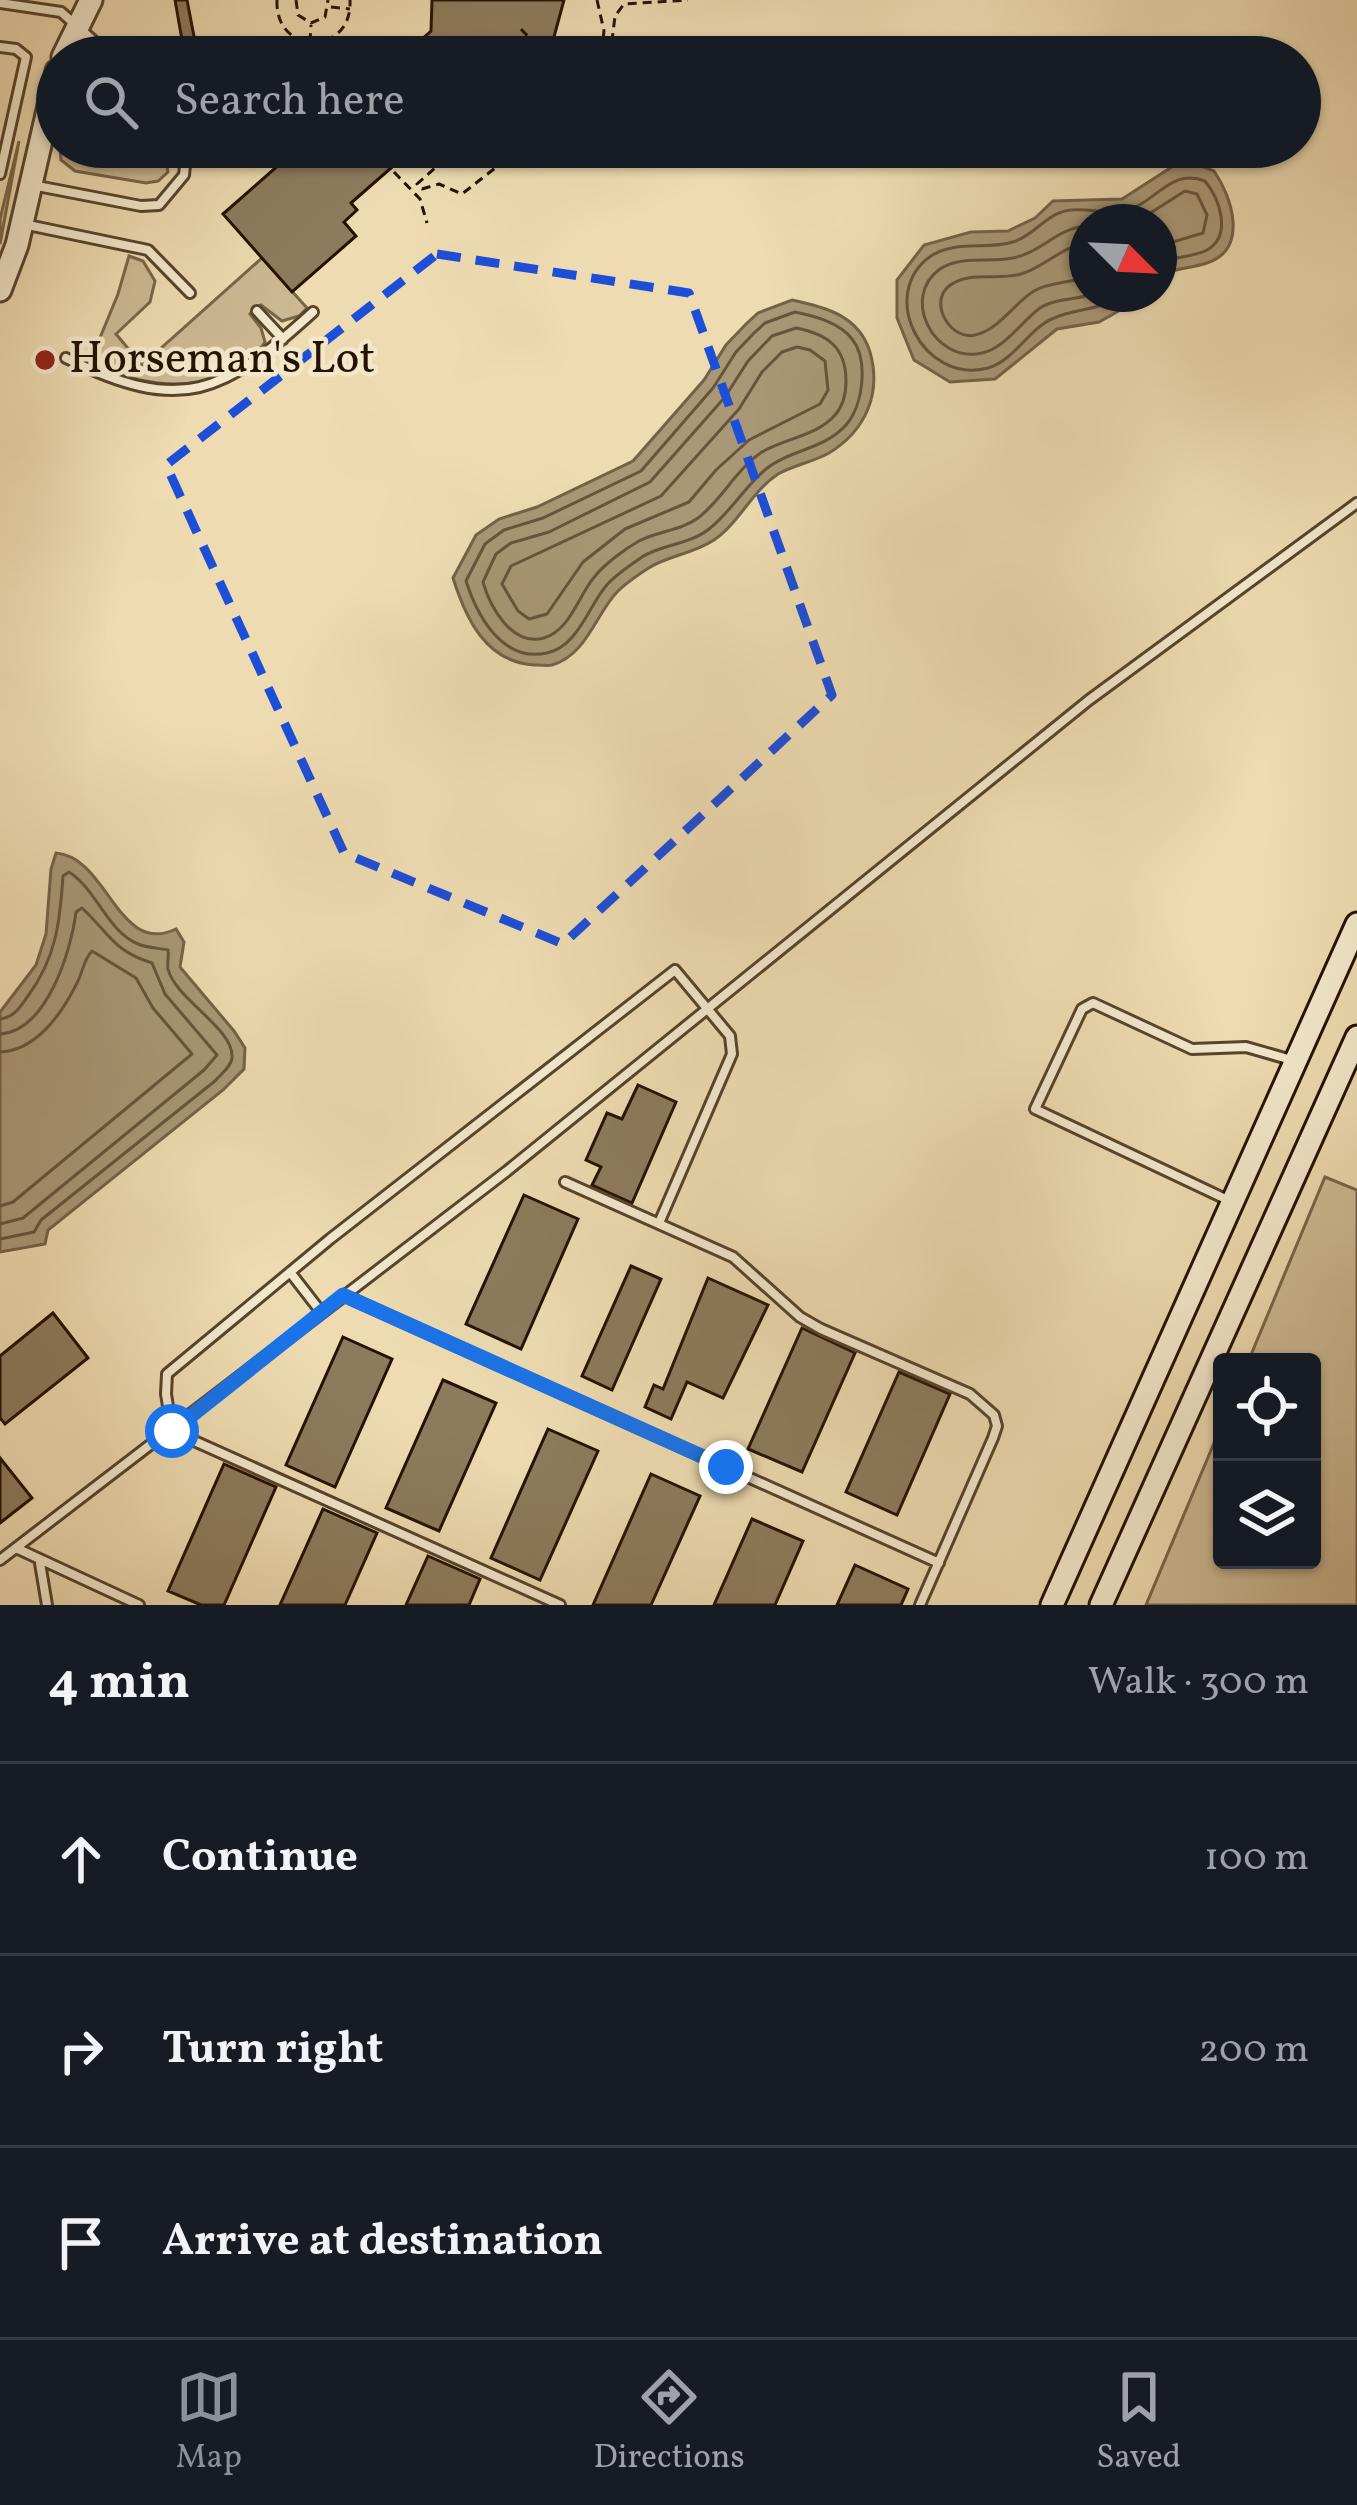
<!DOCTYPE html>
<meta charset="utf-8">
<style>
:root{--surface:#171b24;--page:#20242c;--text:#f1f3f6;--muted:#9ea1a6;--line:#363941;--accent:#8c9099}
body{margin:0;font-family:Vollkorn,serif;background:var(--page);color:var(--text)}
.controls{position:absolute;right:36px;bottom:36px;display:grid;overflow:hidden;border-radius:12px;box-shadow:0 3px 9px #0004}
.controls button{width:108px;height:108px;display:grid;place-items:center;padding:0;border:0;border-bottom:3px solid var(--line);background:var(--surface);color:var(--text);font:60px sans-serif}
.compass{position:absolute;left:1069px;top:204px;width:108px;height:108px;border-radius:50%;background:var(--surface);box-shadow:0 3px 9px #0004;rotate:114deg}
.stop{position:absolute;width:36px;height:36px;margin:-27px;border:9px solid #1a73e8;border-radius:50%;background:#fff}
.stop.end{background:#1a73e8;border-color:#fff;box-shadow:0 3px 12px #0008}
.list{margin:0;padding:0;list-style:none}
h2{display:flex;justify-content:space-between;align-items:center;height:156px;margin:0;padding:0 48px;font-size:51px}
h2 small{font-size:39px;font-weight:400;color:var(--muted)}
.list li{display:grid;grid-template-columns:78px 1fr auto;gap:36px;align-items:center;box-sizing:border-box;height:192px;padding:0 48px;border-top:3px solid var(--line)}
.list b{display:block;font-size:45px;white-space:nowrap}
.list em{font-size:39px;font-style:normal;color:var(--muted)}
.icon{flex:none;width:66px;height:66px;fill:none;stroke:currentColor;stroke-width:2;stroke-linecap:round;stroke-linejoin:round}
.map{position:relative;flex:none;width:1357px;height:1605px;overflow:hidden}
.search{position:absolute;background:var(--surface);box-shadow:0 3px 9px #0004;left:36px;right:36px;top:36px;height:132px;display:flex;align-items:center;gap:30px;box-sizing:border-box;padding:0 42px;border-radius:66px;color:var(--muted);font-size:45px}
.sheet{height:732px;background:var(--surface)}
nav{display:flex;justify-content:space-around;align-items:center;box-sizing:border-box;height:168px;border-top:3px solid var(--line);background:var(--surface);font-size:33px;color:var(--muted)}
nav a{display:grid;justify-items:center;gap:6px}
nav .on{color:var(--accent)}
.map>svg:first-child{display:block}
.green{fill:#ccb993;stroke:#78664a;stroke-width:3}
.water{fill:#a99775;stroke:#746247;stroke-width:3}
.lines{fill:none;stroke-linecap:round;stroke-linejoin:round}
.shore{stroke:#66543b;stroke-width:3}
.building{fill:#8d7b5d;stroke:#241201;stroke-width:3}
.service-casing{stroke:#56442d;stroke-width:14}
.tertiary-casing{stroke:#56442d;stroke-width:27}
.secondary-casing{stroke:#241201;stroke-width:27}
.path{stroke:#241201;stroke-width:3;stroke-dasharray:9 6;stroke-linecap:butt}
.service{stroke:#f4e8cc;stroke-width:8}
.tertiary{stroke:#f4e8cc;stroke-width:21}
.secondary{stroke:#f4e8cc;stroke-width:21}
.route{stroke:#1a73e8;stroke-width:15}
.marked{fill:none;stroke:#1d4ed8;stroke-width:9;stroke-dasharray:24 15;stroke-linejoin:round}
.poi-dot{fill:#8f2418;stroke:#f4e8cc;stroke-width:4.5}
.labels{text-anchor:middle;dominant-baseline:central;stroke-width:9;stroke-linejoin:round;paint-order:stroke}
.poi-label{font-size:45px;fill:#241201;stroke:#f4e8cc;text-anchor:start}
</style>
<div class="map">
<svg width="1357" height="1605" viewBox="0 0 1357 1605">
<rect width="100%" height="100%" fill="#eedbb1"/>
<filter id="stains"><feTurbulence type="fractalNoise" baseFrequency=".00167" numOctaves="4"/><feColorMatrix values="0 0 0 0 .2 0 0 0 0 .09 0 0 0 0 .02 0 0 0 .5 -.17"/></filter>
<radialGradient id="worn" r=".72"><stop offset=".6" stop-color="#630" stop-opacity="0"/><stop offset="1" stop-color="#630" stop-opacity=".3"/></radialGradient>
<!-- green -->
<path class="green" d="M19,141l-19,103v-25z
M60,147h61l46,20 1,5 -10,9 -12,2 -71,-12 -14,-11z
M129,256l14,5 12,20 -5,21 -34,32 26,31 120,-107 45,50 -8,8 -17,5 -21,-16 -11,9 11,14 4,14c-34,58 -125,47 -175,20l28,-68z
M1325,1177l32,13v415h-211l76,-181v136h90v-198h-64z"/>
<!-- water -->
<path class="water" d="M1191,162l23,9c18,26 35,78 -7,92 -16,5 -32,6 -48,12v-53h-72v72h50l-6,10 -32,18 -42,7 -62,50 -45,3 -36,-22 -17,-42v-38l27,-35 47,-13 37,-1 27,-13 18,-17 69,-2 53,-34z
M792,300c34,7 67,16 78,52 12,42 -5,79 -41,101 -16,9 -35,12 -51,21 -26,17 -39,49 -64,66 -21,14 -48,16 -67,29 -9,6 -21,14 -29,22 -22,22 -31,64 -66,74 -2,1 -16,0 -18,0 -48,-3 -68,-46 -81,-87l23,-43 23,-16 38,-12 96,-46 71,-81 22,-35 20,-21 12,-11z
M56,853c52,4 62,104 120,76l8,13 -4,25 54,64 11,17 -1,21 -21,21 -175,140 -3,14 -45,8v-240l36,-47 10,-31 5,-65z"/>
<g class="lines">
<!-- shore -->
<path class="shore" d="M1136,222l49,-31 12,3 10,21 -4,18 -44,13
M1087,226c-30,2 -45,26 -74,32 -24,5 -52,-3 -73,11 -40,28 -6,95 42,84 23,-5 39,-31 58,-45 15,-10 37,-8 53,-14
M1087,244c-24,1 -42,23 -66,30 -22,7 -52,-4 -72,12 -21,17 2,55 26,49 24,-5 39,-32 59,-44 15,-9 36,-8 53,-14
M1123,294c-30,19 -42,13 -69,24 -25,10 -39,42 -66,50 -66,17 -111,-75 -57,-112 24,-16 56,-6 82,-14 18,-5 30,-23 46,-29 19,-8 44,2 65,-2 32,-7 46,-44 81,-30 14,17 28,54 2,69 -13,7 -34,7 -48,12
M795,312c19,4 44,10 57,27 17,21 11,67 -6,86 -21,24 -57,25 -80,44 -21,17 -36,44 -57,60 -20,16 -47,15 -67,28 -11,8 -27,18 -36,29 -18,21 -28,60 -59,67 -45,10 -70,-38 -81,-72l19,-37 19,-14 39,-12 98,-47 72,-83 23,-36 18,-19 11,-10z
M796,328c31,6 50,19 50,53 0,12 -2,24 -11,34 -18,21 -50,23 -73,37 -26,17 -40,48 -64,66 -18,13 -40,13 -59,23 -14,8 -33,22 -43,34 -17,18 -25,55 -52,63 -32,9 -54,-31 -61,-56l13,-28 15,-11 38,-11 101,-50 75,-85 23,-36 24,-25z
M797,347l13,3 15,11 3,29 -8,14 -71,36 -33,30 -27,32 -64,27 -42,33 -36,52 -18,5 -11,-8 -16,-27 9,-18 150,-70 78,-87 23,-37 20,-20z
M0,1019c15,-2 20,-12 28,-23 28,-38 32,-74 35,-120l6,-4c28,18 38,59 69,72 9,4 21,4 30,6 1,6 -1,13 0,19 7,30 67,60 64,89 -1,9 -11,16 -17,23l-174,139 -7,12 -34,7
M0,1034c47,-3 71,-83 76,-122l6,-4c27,25 31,43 70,55l13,31 52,61 -13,15 -181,148 -23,6
M0,1052c35,-1 61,-37 76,-67 7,-12 7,-25 16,-34l44,27 17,30 39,46 -179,148 -13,4"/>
</g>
<!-- building -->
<path class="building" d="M175,0h12l11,57h-13z
M432,0h132l-10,37 -23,20h-129l29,-26z
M299,147h116l-64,56 6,7 -13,12 12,14 -64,56 -69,-78z
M638,1085l38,17 -44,101 -40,-18 9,-18 -15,-7 21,-47 15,6z
M524,1195l54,24 -57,130 -55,-25z
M631,1266l30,13 -49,111 -30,-14z
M708,1278l60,27 -45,93 -36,-16 -16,37 -26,-12 9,-22 9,4z
M53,1313l35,45 -83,66 -5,-6v-62z
M802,1328l53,25 -53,119 -54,-23z
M343,1337l49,22 -57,128 -49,-22z
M899,1372l51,22 -53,121 -51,-23z
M443,1380l53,23 -57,128 -53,-23z
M548,1429l50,22 -58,129 -49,-22z
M0,1458l32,40 -32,25z
M224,1464l52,23 -52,118h-23l-33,-14z
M651,1474l49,22 -49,109h-58z
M323,1509l54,24 -32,72h-65z
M752,1519l51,22 -28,64h-61z
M428,1556l52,23 -11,26h-63z
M855,1565l53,24 -7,16h-64z"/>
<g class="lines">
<defs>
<path id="service" d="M0,3l61,9 51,45
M0,47l16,2 10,8 -26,117
M32,185l109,21 18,-1 25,-30 3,-28
M23,224l125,26 42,43
M257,311l26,28
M66,358c116,57 157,36 247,-46
M565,1182l168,75 67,60 21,12 149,65 24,21 3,11 -4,12 -73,167
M1232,1202l-197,-93 47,-100 11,-6 99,46 54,-2 49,14
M290,1272l31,40
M343,1295l596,268
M16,1548l123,57
M0,1560l507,-389 582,-471 268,-197
M40,1563l7,42
M560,1605l-388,-174 -6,-37 1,-20 163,-135 345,-269 55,66 2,18 -73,169"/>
<path id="tertiary" d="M63,57l28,-57
M0,290l17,-45 40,-174"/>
<path id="secondary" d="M1052,1605l305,-681
M1101,1605l256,-568"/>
</defs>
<!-- service casing -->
<use href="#service" class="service-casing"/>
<!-- tertiary casing -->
<use href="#tertiary" class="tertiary-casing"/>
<!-- secondary casing -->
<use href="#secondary" class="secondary-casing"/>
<!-- path -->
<path class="path" d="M277,0c-1,25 13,41 38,43 24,-4 36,-19 35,-43
M296,0l2,15 13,8 14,-6 3,-17
M597,0l7,31 -3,26
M331,7l19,2
M521,29l26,28
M309,57l2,-32
M610,57l5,-41 9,-12 64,-4
M129,147l42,19
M437,147l9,11 -29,26 5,5 17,-5 23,10 60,-47
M394,172l26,27 7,24"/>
<!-- service -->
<use href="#service" class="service"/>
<!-- tertiary -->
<use href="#tertiary" class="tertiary"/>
<!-- secondary -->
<use href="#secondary" class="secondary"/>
</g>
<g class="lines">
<!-- route -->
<path class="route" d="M172,1431l171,-136 383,172"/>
</g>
<!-- marked area -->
<path class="marked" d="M437,254l252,39 143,402 -269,249 -219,-91 -178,-388z"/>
<!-- markers -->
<circle class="poi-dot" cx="45" cy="360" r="12"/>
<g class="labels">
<!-- poi labels -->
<g class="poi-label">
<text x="69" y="360">Horseman's Lot</text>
</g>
</g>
<rect width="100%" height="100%" filter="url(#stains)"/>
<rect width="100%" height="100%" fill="url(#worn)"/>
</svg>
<div class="controls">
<button><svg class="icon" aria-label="locate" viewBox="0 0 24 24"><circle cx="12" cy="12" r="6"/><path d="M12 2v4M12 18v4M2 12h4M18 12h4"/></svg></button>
<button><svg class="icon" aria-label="layers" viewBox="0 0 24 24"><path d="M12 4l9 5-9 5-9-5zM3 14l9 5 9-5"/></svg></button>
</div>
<svg class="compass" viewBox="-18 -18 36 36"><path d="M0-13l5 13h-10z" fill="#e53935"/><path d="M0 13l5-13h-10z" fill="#9ea1a6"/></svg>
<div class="stop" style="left:172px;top:1431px"></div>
<div class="stop end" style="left:726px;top:1467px"></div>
<div class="search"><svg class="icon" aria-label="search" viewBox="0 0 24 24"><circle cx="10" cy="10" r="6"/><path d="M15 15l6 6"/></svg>Search here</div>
</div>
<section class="sheet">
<h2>4 min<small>Walk · 300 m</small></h2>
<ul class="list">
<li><svg class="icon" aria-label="ahead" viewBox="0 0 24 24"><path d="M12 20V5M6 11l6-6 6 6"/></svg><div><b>Continue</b></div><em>100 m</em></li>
<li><svg class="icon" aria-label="right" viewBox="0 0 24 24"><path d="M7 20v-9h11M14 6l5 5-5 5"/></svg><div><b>Turn right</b></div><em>200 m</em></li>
<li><svg class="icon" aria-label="arrive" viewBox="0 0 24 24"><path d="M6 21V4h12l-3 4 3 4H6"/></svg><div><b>Arrive at destination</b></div></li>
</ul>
</section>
<nav>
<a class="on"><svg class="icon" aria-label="map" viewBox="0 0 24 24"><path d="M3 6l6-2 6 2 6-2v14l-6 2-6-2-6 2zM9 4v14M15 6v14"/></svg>Map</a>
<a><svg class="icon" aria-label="directions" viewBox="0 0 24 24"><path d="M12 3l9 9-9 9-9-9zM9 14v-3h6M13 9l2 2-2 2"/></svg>Directions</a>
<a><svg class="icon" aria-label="saved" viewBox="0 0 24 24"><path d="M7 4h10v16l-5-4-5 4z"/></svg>Saved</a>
</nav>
